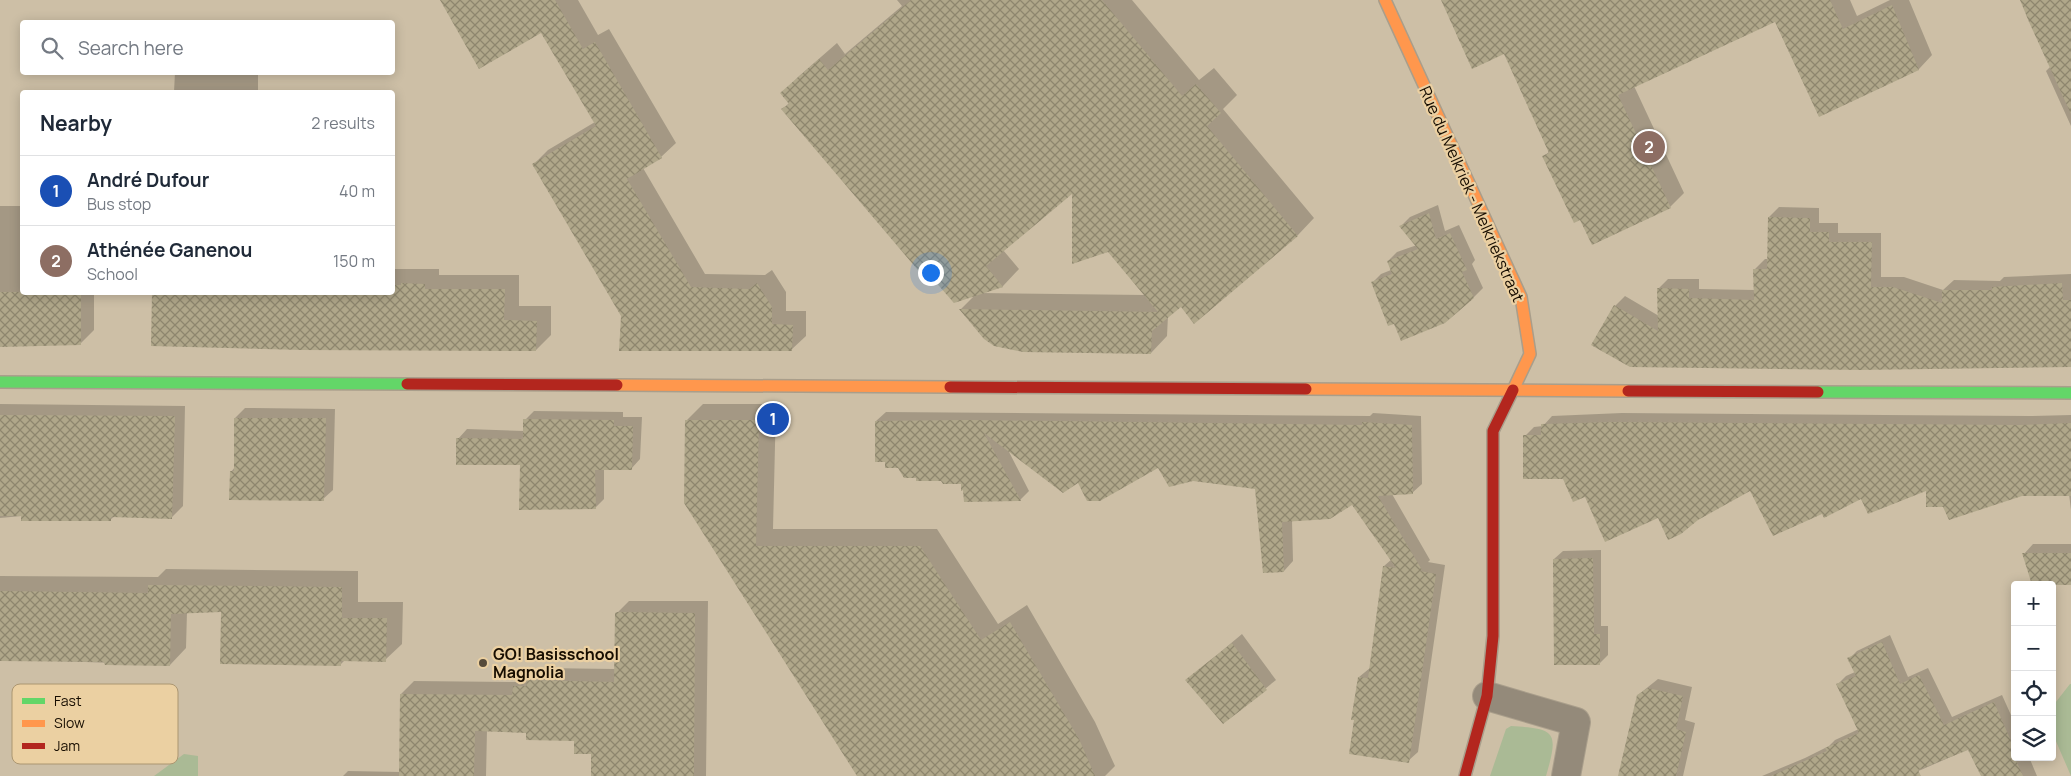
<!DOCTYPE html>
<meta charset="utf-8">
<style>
:root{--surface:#fff;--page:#f2f2f3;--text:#1f2937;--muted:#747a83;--line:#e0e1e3;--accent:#0b8043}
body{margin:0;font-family:Manrope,sans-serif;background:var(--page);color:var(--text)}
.controls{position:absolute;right:15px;bottom:15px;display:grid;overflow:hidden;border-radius:5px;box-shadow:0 2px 12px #0003}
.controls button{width:45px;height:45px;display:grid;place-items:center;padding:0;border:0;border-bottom:1px solid var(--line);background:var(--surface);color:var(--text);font:25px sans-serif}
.you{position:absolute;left:930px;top:272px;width:18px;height:18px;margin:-12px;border:4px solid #fff;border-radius:50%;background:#1a73e8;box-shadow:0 0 0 8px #1a73e833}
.badge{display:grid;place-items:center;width:32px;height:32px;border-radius:50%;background:var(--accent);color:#fff;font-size:16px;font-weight:700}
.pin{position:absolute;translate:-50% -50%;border:2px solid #fff;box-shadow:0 1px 5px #0006}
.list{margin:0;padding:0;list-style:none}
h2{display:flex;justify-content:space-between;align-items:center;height:65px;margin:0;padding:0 20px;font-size:21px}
h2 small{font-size:16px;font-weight:400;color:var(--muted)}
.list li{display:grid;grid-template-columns:32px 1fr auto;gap:15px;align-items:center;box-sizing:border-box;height:70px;padding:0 20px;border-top:1px solid var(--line)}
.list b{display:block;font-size:19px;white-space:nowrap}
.list p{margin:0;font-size:16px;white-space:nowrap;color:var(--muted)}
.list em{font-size:16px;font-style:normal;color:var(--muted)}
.icon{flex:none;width:28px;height:28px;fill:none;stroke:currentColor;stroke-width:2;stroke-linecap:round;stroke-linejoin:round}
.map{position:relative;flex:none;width:2071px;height:776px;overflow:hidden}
.search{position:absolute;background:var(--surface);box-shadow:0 2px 12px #0003;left:20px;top:20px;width:375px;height:55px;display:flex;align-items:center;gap:12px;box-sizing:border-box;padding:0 18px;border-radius:5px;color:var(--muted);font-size:19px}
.panel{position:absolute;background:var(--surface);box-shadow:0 2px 12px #0003;left:20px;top:90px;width:375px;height:205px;border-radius:5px}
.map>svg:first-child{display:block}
.green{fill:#aaba95}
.shadow{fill:#0003;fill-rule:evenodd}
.building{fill:url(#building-cross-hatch)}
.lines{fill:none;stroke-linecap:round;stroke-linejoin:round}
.street-casing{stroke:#a99e8b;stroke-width:30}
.fast-casing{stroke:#a99e8b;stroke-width:14}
.slow-casing{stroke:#a99e8b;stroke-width:14}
.jam-casing{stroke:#a99e8b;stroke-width:14}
.street{stroke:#948a7a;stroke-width:28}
.fast{stroke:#63d668;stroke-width:11}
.slow{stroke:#ff974d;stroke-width:11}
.jam{stroke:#b3261e;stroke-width:11}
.poi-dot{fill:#574b3a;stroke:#ebd0a2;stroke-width:2}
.labels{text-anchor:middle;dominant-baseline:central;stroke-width:4.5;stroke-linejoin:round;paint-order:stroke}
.street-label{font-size:16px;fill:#170d00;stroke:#ebd0a2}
.poi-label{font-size:16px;font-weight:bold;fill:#170d00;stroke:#ebd0a2;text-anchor:start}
.key{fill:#ebd0a2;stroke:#ab9671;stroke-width:1}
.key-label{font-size:14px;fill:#170d00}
</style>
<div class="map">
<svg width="2071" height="776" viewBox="0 0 2071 776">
<defs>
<pattern id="building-cross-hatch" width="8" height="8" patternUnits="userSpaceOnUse" patternTransform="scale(1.25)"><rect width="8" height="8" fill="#b0a78a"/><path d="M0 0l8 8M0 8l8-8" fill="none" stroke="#8e866e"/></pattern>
</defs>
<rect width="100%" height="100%" fill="#cdbfa6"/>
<!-- green -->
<path class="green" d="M2070,684h1v92l-19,-44v-25z
M1511,726c45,3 48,5 35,50h-56l16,-47z
M184,754l14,2v20h-44z"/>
<!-- shadow -->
<path class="shadow" d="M441,0h137l20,35 11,-6 67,114 -15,14 -18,11 62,106 60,1 7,-5 14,22v19h20v25l-15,14 -169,-34 -88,-152 14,-14 47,-28 -53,-91z
M897,0h235l67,80 15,-12 23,27 -14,14 91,109 -16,17 -104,87 -13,-17 -13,11 -1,20 -16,17 -190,-44 14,-14 -192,-186 6,-6 -7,-9 16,-17 39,-34 8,11 57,-48zM1073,191l72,104 -164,-2 22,-7 16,-17 -16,-19z
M1442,0h408l7,16 33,-16h19l23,55 -13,14 -100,47 -44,-95 -141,65 50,107 -14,14 -89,11 -37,-62 6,-5 -46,-98z
M2021,0h50v126l-25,-55 5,-5z
M175,72h83v20h-84z
M1438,205l7,26 14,-6 16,35 -3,4 11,24 -9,9 -79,26 -23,-40 9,-9 10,-4 -3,-9 9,-9 20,-7 -16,-19 9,-9z
M0,206h22v86h72v38l-13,13 -81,2z
M1779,207l40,1v15h19v10h43v44h23l39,13 11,-10 46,1 4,-4 67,-3v92h-441l-15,-60 10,-10 34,20 -1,-27 10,-10h31v10l56,1v-21l10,-10h4v-42z
M392,269h47v6h80v31h32v29l-15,15 -144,-58z
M0,404l185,2 -2,100 -11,11 -57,-1 -5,4 -88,-4 -22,2z
M703,404h73l-3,125h164l61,95 29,-19 68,117 20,44 -10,10h-245l-174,-355z
M245,408l90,1 -2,81 -10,9 -92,-27 4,-5v-49z
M534,411l89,1v5h19l-2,42 -9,10h-27v30l-9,9 -73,-44 -64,-25 9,-10 58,2v-11z
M886,412l484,4 3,-3 48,3 1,68 -10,9 -20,1 38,66 -2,2 17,3 -27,187 -10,9 -49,-84 11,-9 14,-102 8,-7 -40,-56 -60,17 1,41 -9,10 -28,-83 -97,-21 -81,15 -71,-34 22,43 -9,9 -58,-17 -45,-6 -41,-56z
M1622,413l408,3 41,-1v95l-2,-16 -47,1 -78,11 -16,-17 -67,8 -39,15 -71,-23 -92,27 -73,-21 -22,-17 -39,-42 9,-9 9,-1 9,-10z
M2033,544h38v41h-19l-28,-31z
M1601,550v76h7v29l-8,8 -46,-104 9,-8z
M166,569l192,2v31h45l-1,42 -17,16h-40l-4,4 -119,-53 -35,1 -1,36 -16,17 -170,-6v-83l158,1z
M629,601h79l-2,175h-114l1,-23 -17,-13 -48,-8 -41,-2 -1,46h-143l5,-5 53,1v-78l13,-13 104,1 9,-8h8l6,-6 75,1v-55z
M1242,634l34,46 -53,43 -36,-43z
M1890,635l18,42 20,-9 24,49 50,-22 13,29v33h14l8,19h-55l-13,-27 -62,27h-145l43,-18 24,-12 6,-6 24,-11 -21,-45 8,-8 9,-4 -6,-13 8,-8z
M1658,679l34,8 -7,33 10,3 -12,53h-64l19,-81z"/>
<!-- building -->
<path class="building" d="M440,0h115l28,49 12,-7 67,116 -35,21 64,108 58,2 8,-6 15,24v17l21,1 -1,26h-173l2,-35 -89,-152 64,-38 -55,-93 -62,36z
M911,0h191l80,96 14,-12 25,29 -14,13 91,110 -104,88 -13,-17 -29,24 -1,23 -128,-2 -29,-6 -10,-7 -25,-30 199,3 -50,-60 -36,12v-70l-86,72 17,21 -49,16 -21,-24 -5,3 -147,-173 8,-5 -9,-11 39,-34 9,11z
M1441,0h389l13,29 49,-24 27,65 -100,47 -44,-95 -157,73 53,113 -79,37 -12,-25 -6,3 -32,-67 7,-3 -45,-99 -32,15z
M2020,0h51v114l-42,-92z
M1429,213l7,26 14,-6 17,37 -5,2 12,26 -29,25 -44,18 -7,-17 -6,2 -17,-44 21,-8 -5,-13 31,-12 -19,-23z
M1768,217l42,1v14h19v10h43l-1,45h22l49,16v-13h50v-3l70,-4 1,17h8v67l-211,3 -230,-3 -39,-22 23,-40 44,26 -1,-43 32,1v9l65,2 -1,-31h14z
M401,283l24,1v5h80l-1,31 33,1 -1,30 -235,-1 -150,-4 1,-54h240v-7h9z
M0,292h81v53l-81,2z
M0,415l175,1 -3,103 -61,-2v4h-90v-5h-21z
M234,418h92l-2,83 -95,-1 1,-29h4z
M523,419l91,1v6h19l-1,44h-37l1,39 -77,1 1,-45h-64v-27l67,1z
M685,420h74l-3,126h164l61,94 29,-18 69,117 16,37h-238l-173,-273z
M968,420l394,5v-3l50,3 1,69 -35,2 44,74 -2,1 16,3 -27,189 -60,-9 5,-34h-3l7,-43 10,1 15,-112 13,2 -44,-63 -22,14 -48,3 2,50 -21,1 -8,-84 -62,-8 -24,6 -11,-19 -58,33h-13l-9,-18 -15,10 -79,-60 37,68 -57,1 -1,-12 -2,1v-7h-18l-2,-3h-25v-3h-12l-6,-10h-13v-6h-10v-41z
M1612,422l408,3 51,-2v73h-49l-73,24 -6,-13h-17v-16l-58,23 -7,-15 -37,19 -2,-4 -49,22 -23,-45 -52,29 -17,14 -13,6 -10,-22 -53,24 -20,-45 -12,5 -10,-23h-40v-44h18v-11z
M2022,553h49v32h-39z
M1593,558l1,76h6v31h-46l-1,-106z
M148,585l194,2v31h45l-1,44 -45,-1v5l-121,-2 1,-52 -50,2 -1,52 -65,-1 -1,-3 -104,-1v-70l148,2z
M617,612l78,1 -1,163h-103v-22h-17v-13l-48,-1v-7l-51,-2 -1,45h-75l1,-82 112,1 1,-9h13l1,-6 87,2 1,-69z
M1882,642l18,42 19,-9 25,50 50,-23 21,48v8l8,18h-42l-13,-26 -50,20 3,6h-150l56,-25 -2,-3 34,-15 -23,-49 20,-8 -9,-18z
M1232,643l35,47 -44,34 -38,-44z
M1648,688l35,8 -7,33 10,3 -10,44h-58l19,-81z"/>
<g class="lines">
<defs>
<path id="street" d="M1487,696l89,26 -10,54"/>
<path id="fast" d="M0,382l407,2
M1818,392l253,1"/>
<path id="slow" d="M1385,0l136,297 9,57 -17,36
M617,385l333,2
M1306,389l322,2"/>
<path id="jam" d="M407,384l210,1
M950,387l356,2
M1628,391l190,1
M1465,776l22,-80 6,-60v-205l20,-41"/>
</defs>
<!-- street casing -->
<use href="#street" class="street-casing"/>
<!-- fast casing -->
<use href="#fast" class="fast-casing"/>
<!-- slow casing -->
<use href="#slow" class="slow-casing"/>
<!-- jam casing -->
<use href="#jam" class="jam-casing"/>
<!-- street -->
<use href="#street" class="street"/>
<!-- fast -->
<use href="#fast" class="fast"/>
<!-- slow -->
<use href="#slow" class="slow"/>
<!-- jam -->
<use href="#jam" class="jam"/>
</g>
<!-- markers -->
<circle class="poi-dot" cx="483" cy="663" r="5"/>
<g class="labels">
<!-- street labels -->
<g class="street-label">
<text transform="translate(1472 194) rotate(66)">Rue du Melkriek - Melkriekstraat</text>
</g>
<!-- poi labels -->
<g class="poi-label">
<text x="493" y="654">GO! Basisschool<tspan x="493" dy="18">Magnolia</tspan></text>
</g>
</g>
<!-- legend -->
<rect x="12" y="684" width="166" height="80" rx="8" class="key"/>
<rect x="22" y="698" width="23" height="6" fill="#63d668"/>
<rect x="22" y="720" width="23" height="7" fill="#ff974d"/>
<rect x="22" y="743" width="23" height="6" fill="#b3261e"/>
<g class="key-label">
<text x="54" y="706">Fast</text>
<text x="54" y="728">Slow</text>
<text x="54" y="751">Jam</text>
</g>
</svg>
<div class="controls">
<button>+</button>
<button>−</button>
<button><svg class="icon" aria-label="locate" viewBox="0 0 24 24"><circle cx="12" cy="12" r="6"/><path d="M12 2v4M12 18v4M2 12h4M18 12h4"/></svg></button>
<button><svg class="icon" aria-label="layers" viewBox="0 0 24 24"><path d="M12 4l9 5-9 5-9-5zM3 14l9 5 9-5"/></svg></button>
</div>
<div class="you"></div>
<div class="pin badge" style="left:773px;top:419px;background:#1a4fb4">1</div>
<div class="pin badge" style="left:1649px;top:147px;background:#8d6e63">2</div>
<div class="search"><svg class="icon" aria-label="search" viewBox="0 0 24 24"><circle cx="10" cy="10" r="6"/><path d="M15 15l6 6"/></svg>Search here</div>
<section class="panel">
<h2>Nearby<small>2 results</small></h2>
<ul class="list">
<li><span class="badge" style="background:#1a4fb4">1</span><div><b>André Dufour</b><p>Bus stop</p></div><em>40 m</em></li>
<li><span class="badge" style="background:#8d6e63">2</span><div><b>Athénée Ganenou</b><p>School</p></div><em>150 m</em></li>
</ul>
</section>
</div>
